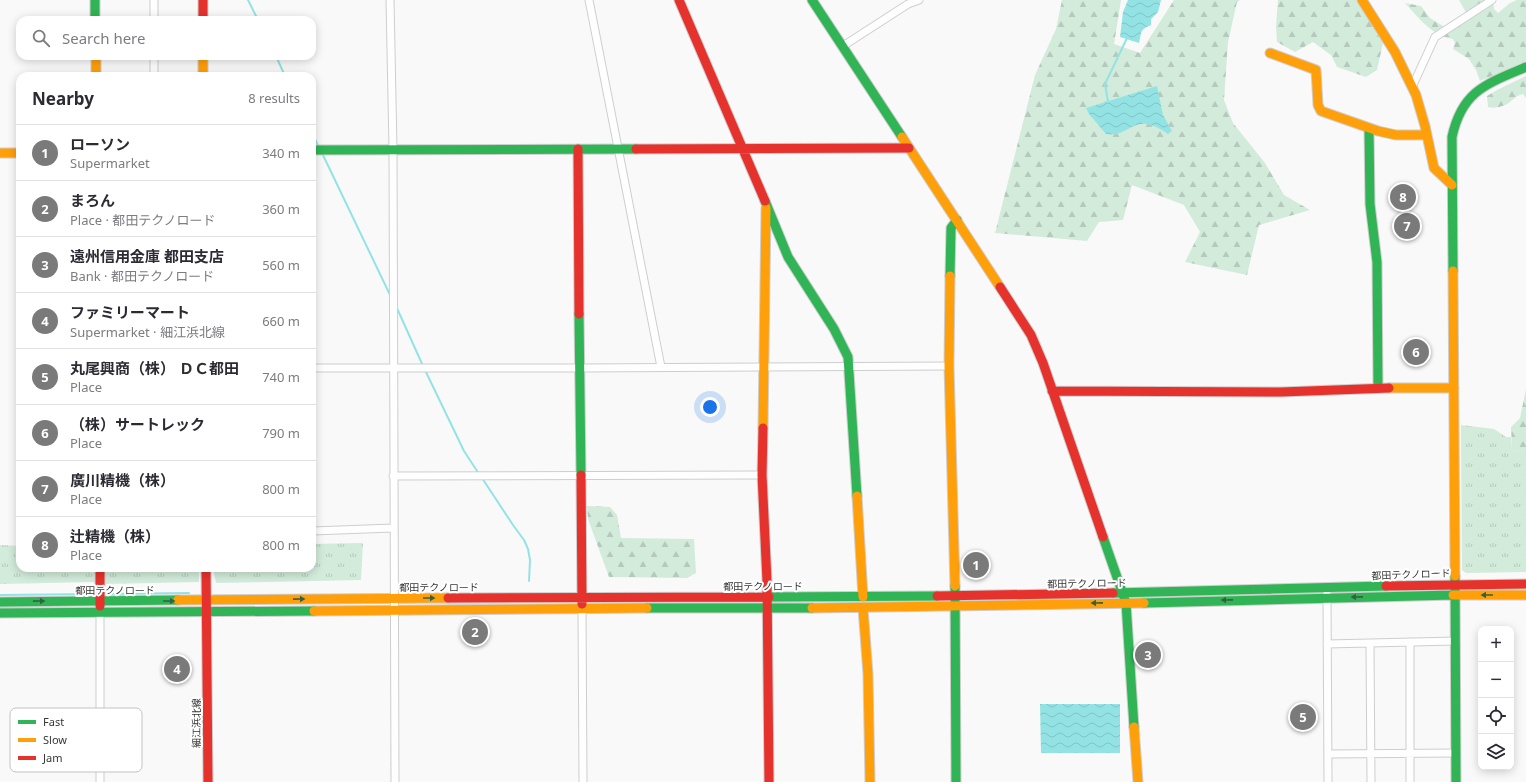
<!DOCTYPE html>
<meta charset="utf-8">
<style>
:root{--surface:#fff;--page:#f7f7f7;--text:#2b2b33;--muted:#7c7c81;--line:#e1e1e2;--accent:#7a7a7a}
body{margin:0;font-family:"Noto Sans","Noto Sans JP",sans-serif;background:var(--page);color:var(--text)}
.controls{position:absolute;right:12px;bottom:12px;display:grid;overflow:hidden;border-radius:8px;box-shadow:0 2px 10px #0003}
.controls button{width:36px;height:36px;display:grid;place-items:center;padding:0;border:0;border-bottom:1px solid var(--line);background:var(--surface);color:var(--text);font:20px sans-serif}
.you{position:absolute;left:710px;top:407px;width:14px;height:14px;margin:-10px;border:3px solid #fff;border-radius:50%;background:#1a73e8;box-shadow:0 0 0 6px #1a73e833}
.badge{display:grid;place-items:center;width:26px;height:26px;border-radius:50%;background:var(--accent);color:#fff;font-size:13px;font-weight:700}
.pin{position:absolute;translate:-50% -50%;border:2px solid #fff;box-shadow:0 1px 4px #0006}
.list{margin:0;padding:0;list-style:none}
h2{display:flex;justify-content:space-between;align-items:center;height:52px;margin:0;padding:0 16px;font-size:17px}
h2 small{font-size:13px;font-weight:400;color:var(--muted)}
.list li{display:grid;grid-template-columns:26px 1fr auto;gap:12px;align-items:center;box-sizing:border-box;height:56px;padding:0 16px;border-top:1px solid var(--line)}
.list b{display:block;font-size:15px;white-space:nowrap}
.list p{margin:0;font-size:13px;white-space:nowrap;color:var(--muted)}
.list em{font-size:13px;font-style:normal;color:var(--muted)}
.icon{flex:none;width:22px;height:22px;fill:none;stroke:currentColor;stroke-width:2;stroke-linecap:round;stroke-linejoin:round}
.map{position:relative;flex:none;width:1526px;height:782px;overflow:hidden}
.search{position:absolute;background:var(--surface);box-shadow:0 2px 10px #0003;left:16px;top:16px;width:300px;height:44px;display:flex;align-items:center;gap:10px;box-sizing:border-box;padding:0 14px;border-radius:12px;color:var(--muted);font-size:15px}
.panel{position:absolute;background:var(--surface);box-shadow:0 2px 10px #0003;left:16px;top:72px;width:300px;height:500px;border-radius:12px}
.map>svg:first-child{display:block}
.grass{fill:#d2ebda}
.forest{fill:url(#forest-firs)}
.park{fill:url(#park-tufts)}
.water{fill:url(#water-waves)}
.lines{fill:none;stroke-linecap:round;stroke-linejoin:round}
.stream{stroke:#94e3e4;stroke-width:2}
.street-casing{stroke:#cecece;stroke-width:9}
.fast-casing{stroke:#cecece;stroke-width:11}
.slow-casing{stroke:#cecece;stroke-width:11}
.jam-casing{stroke:#cecece;stroke-width:11}
.street{stroke:#fefefe;stroke-width:7}
.fast{stroke:#30b455;stroke-width:9}
.slow{stroke:#ff9f0a;stroke-width:9}
.jam{stroke:#e5322d;stroke-width:9}
.oneway{fill:#346241}
.labels{text-anchor:middle;dominant-baseline:central;stroke-width:4;stroke-linejoin:round;paint-order:stroke}
.street-label{font-size:10px;fill:#363636;stroke:#fff}
.key{fill:#fff;stroke:#c3c3c3;stroke-width:1}
.key-label{font-size:11px;fill:#363636}
</style>
<div class="map">
<svg width="1526" height="782" viewBox="0 0 1526 782">
<defs>
<pattern id="forest-firs" width="22" height="20" patternUnits="userSpaceOnUse"><rect width="22" height="20" fill="#d2ebda"/><path d="M5 1l3.5 6h-7zM16 11l3.5 6h-7z" fill="#b5cabc"/></pattern>
<pattern id="park-tufts" width="24" height="20" patternUnits="userSpaceOnUse"><rect width="24" height="20" fill="#d2ebda"/><path d="M3 7l-1-3M5 7V3M7 7l1-3M15 17l-1-3M17 17v-4M19 17l1-3" fill="none" stroke="#b5cabc"/></pattern>
<pattern id="water-waves" width="16" height="10" patternUnits="userSpaceOnUse"><rect width="16" height="10" fill="#94e3e4"/><path d="M0 5q4-4 8 0t8 0" fill="none" stroke="#80c3c4"/></pattern>
</defs>
<rect width="100%" height="100%" fill="#f9f9f9"/>
<!-- grass -->
<path class="grass" d="M437,603h68l25,2 -62,2z"/>
<!-- forest -->
<path class="forest" d="M1062,0h59l-7,44 26,9 34,-53h66l-3,2 -9,40 -4,58 9,23 32,40 19,32 26,15 -51,15 -12,50 -62,-13 15,-30 -16,-27 -52,-20 -9,35 -24,2 -12,19 -92,-8 40,-158 21,-46z
M1278,0h84l21,43 -6,27 -11,7 -29,-10 -6,-12 -18,-13 -18,10 -18,-10 -1,-15z
M1459,0h34l1,9 4,4 12,-10 7,-3h9v61l-46,20 -4,-11 -7,-11 -16,-10 2,-6 -2,-4c-21,-3 -34,-21 -48,-36l16,3 9,12 13,8 22,-4 4,-4z
M1526,76v22l-3,-4c-7,2 -8,4 -13,8 -5,4 -15,7 -22,5l-1,-11 10,-6z
M1526,389v58l-8,5 -6,-3 -1,-22 9,-9z
M587,506l23,1 7,8 4,23 73,1 2,34 -9,5 -78,-1 -21,-58z"/>
<!-- park -->
<path class="park" d="M1461,425l33,4 12,8h5l1,12 6,3 8,-5v125l-60,1 -4,-3z
M363,543l-2,37 -145,3 -3,-15h99v-24z
M0,545l20,1v22h75v14l-95,2z
M105,568h94v14l-94,2z"/>
<!-- water -->
<path class="water" d="M1128,0h33l-3,12 -7,7v6c-12,5 -9,7 -12,18l-19,-6 3,-25z
M1157,86l6,29 9,16 -4,3c-35,-25 -36,4 -62,0l-17,-20 -3,-6z
M1040,704h80v49h-79z"/>
<g class="lines">
<!-- stream -->
<path class="stream" d="M248,0l10,20
M276,56l9,20
M1108,102l-3,-18 22,-46
M312,132l6,14
M322,153l69,144
M396,306l27,60
M425,370l39,81 15,23
M482,478l31,47 11,15 4,9 2,11 -1,21
M104,594l85,-1
M0,595l98,-1"/>
<defs>
<path id="street" d="M154,0v20
M390,0l3,149 2,633
M589,0l72,367
M843,46l65,-42 11,-4
M154,56v20
M1413,85l22,-48 57,-37
M312,368h268l369,-2
M393,476l369,-1
M312,531l81,-3
M1327,594l1,188
M582,608l1,174
M1410,642v140
M1370,643l1,139
M1327,644l129,-3
M1328,754l128,-1
M100,782v-170"/>
<path id="fast" d="M95,0v20
M812,0l90,137
M1369,129l1,75 7,58 1,126
M312,150l324,-1
M765,201l23,56 46,72 14,28 9,139
M1453,271l-1,-134c10,-46 34,-53 74,-70
M950,276l1,-48 6,-8
M579,314l2,161
M1103,537l23,66 8,124
M1455,576l1,206
M955,586l1,196
M1113,593l273,-7
M769,597l168,-1
M0,602l178,-2
M1144,603l309,-8
M647,608h165
M0,613l314,-2"/>
<path id="slow" d="M1362,0l33,52 21,43 9,31 9,42 18,17
M1270,53l46,17 2,35 3,6 57,20 18,4h30
M96,56v20
M203,56v20
M902,137l98,150
M0,153h20
M1453,271l2,305
M950,276l-1,90 6,220
M1389,388h65
M763,428l3,-220
M857,496l6,101
M1453,595h73
M178,600l270,-2
M812,608l332,-5
M863,608l5,66 2,108
M314,611l333,-3
M1134,727l4,55"/>
<path id="jam" d="M203,0v20
M679,0l86,201
M578,149l1,165
M636,149l273,-1
M1000,287l31,48 12,28 60,174
M1052,391l229,1 108,-4
M763,428l-1,47 5,106 2,201
M581,475l1,129
M100,568v38
M206,568l2,214
M1386,586l140,-2
M937,596l176,-3
M448,598l321,-1"/>
</defs>
<!-- street casing -->
<use href="#street" class="street-casing"/>
<!-- fast casing -->
<use href="#fast" class="fast-casing"/>
<!-- slow casing -->
<use href="#slow" class="slow-casing"/>
<!-- jam casing -->
<use href="#jam" class="jam-casing"/>
<!-- street -->
<use href="#street" class="street"/>
<!-- fast -->
<use href="#fast" class="fast"/>
<!-- slow -->
<use href="#slow" class="slow"/>
<!-- jam -->
<use href="#jam" class="jam"/>
</g>
<!-- one-way arrows -->
<defs><path id="oneway-solid" d="M-6-.8H1V-3.2L6.5 0L1 3.2V.8H-6Z"/></defs>
<g class="oneway">
<use href="#oneway-solid" transform="translate(1487 595) rotate(180)"/>
<use href="#oneway-solid" transform="translate(1357 597) rotate(179)"/>
<use href="#oneway-solid" transform="translate(429 598)"/>
<use href="#oneway-solid" transform="translate(299 599) rotate(-1)"/>
<use href="#oneway-solid" transform="translate(1227 600) rotate(179)"/>
<use href="#oneway-solid" transform="translate(39 601) rotate(-1)"/>
<use href="#oneway-solid" transform="translate(169 601)"/>
<use href="#oneway-solid" transform="translate(1097 603) rotate(179)"/>
</g>
<g class="labels">
<!-- street labels -->
<g class="street-label">
<text transform="translate(1411 574) rotate(-2)">都田テクノロード</text>
<text transform="translate(1087 583) rotate(-1)">都田テクノロード</text>
<text x="763" y="586">都田テクノロード</text>
<text x="439" y="587">都田テクノロード</text>
<text x="115" y="590">都田テクノロード</text>
<text transform="translate(196 723) rotate(-90)">細江浜北線</text>
</g>
</g>
<!-- legend -->
<rect x="10" y="708" width="132" height="64" rx="6" class="key"/>
<rect x="18" y="720" width="18" height="4" fill="#30b455"/>
<rect x="18" y="738" width="18" height="4" fill="#ff9f0a"/>
<rect x="18" y="756" width="18" height="4" fill="#e5322d"/>
<g class="key-label">
<text x="43" y="726">Fast</text>
<text x="43" y="744">Slow</text>
<text x="43" y="762">Jam</text>
</g>
</svg>
<div class="controls">
<button>+</button>
<button>−</button>
<button><svg class="icon" aria-label="locate" viewBox="0 0 24 24"><circle cx="12" cy="12" r="6"/><path d="M12 2v4M12 18v4M2 12h4M18 12h4"/></svg></button>
<button><svg class="icon" aria-label="layers" viewBox="0 0 24 24"><path d="M12 4l9 5-9 5-9-5zM3 14l9 5 9-5"/></svg></button>
</div>
<div class="you"></div>
<div class="pin badge" style="left:976px;top:565px">1</div>
<div class="pin badge" style="left:475px;top:632px">2</div>
<div class="pin badge" style="left:1148px;top:655px">3</div>
<div class="pin badge" style="left:177px;top:669px">4</div>
<div class="pin badge" style="left:1303px;top:717px">5</div>
<div class="pin badge" style="left:1416px;top:352px">6</div>
<div class="pin badge" style="left:1407px;top:226px">7</div>
<div class="pin badge" style="left:1403px;top:197px">8</div>
<div class="search"><svg class="icon" aria-label="search" viewBox="0 0 24 24"><circle cx="10" cy="10" r="6"/><path d="M15 15l6 6"/></svg>Search here</div>
<section class="panel">
<h2>Nearby<small>8 results</small></h2>
<ul class="list">
<li><span class="badge">1</span><div><b>ローソン</b><p>Supermarket</p></div><em>340 m</em></li>
<li><span class="badge">2</span><div><b>まろん</b><p>Place · 都田テクノロード</p></div><em>360 m</em></li>
<li><span class="badge">3</span><div><b>遠州信用金庫 都田支店</b><p>Bank · 都田テクノロード</p></div><em>560 m</em></li>
<li><span class="badge">4</span><div><b>ファミリーマート</b><p>Supermarket · 細江浜北線</p></div><em>660 m</em></li>
<li><span class="badge">5</span><div><b>丸尾興商（株） ＤＣ都田</b><p>Place</p></div><em>740 m</em></li>
<li><span class="badge">6</span><div><b>（株）サートレック</b><p>Place</p></div><em>790 m</em></li>
<li><span class="badge">7</span><div><b>廣川精機（株）</b><p>Place</p></div><em>800 m</em></li>
<li><span class="badge">8</span><div><b>辻精機（株）</b><p>Place</p></div><em>800 m</em></li>
</ul>
</section>
</div>
